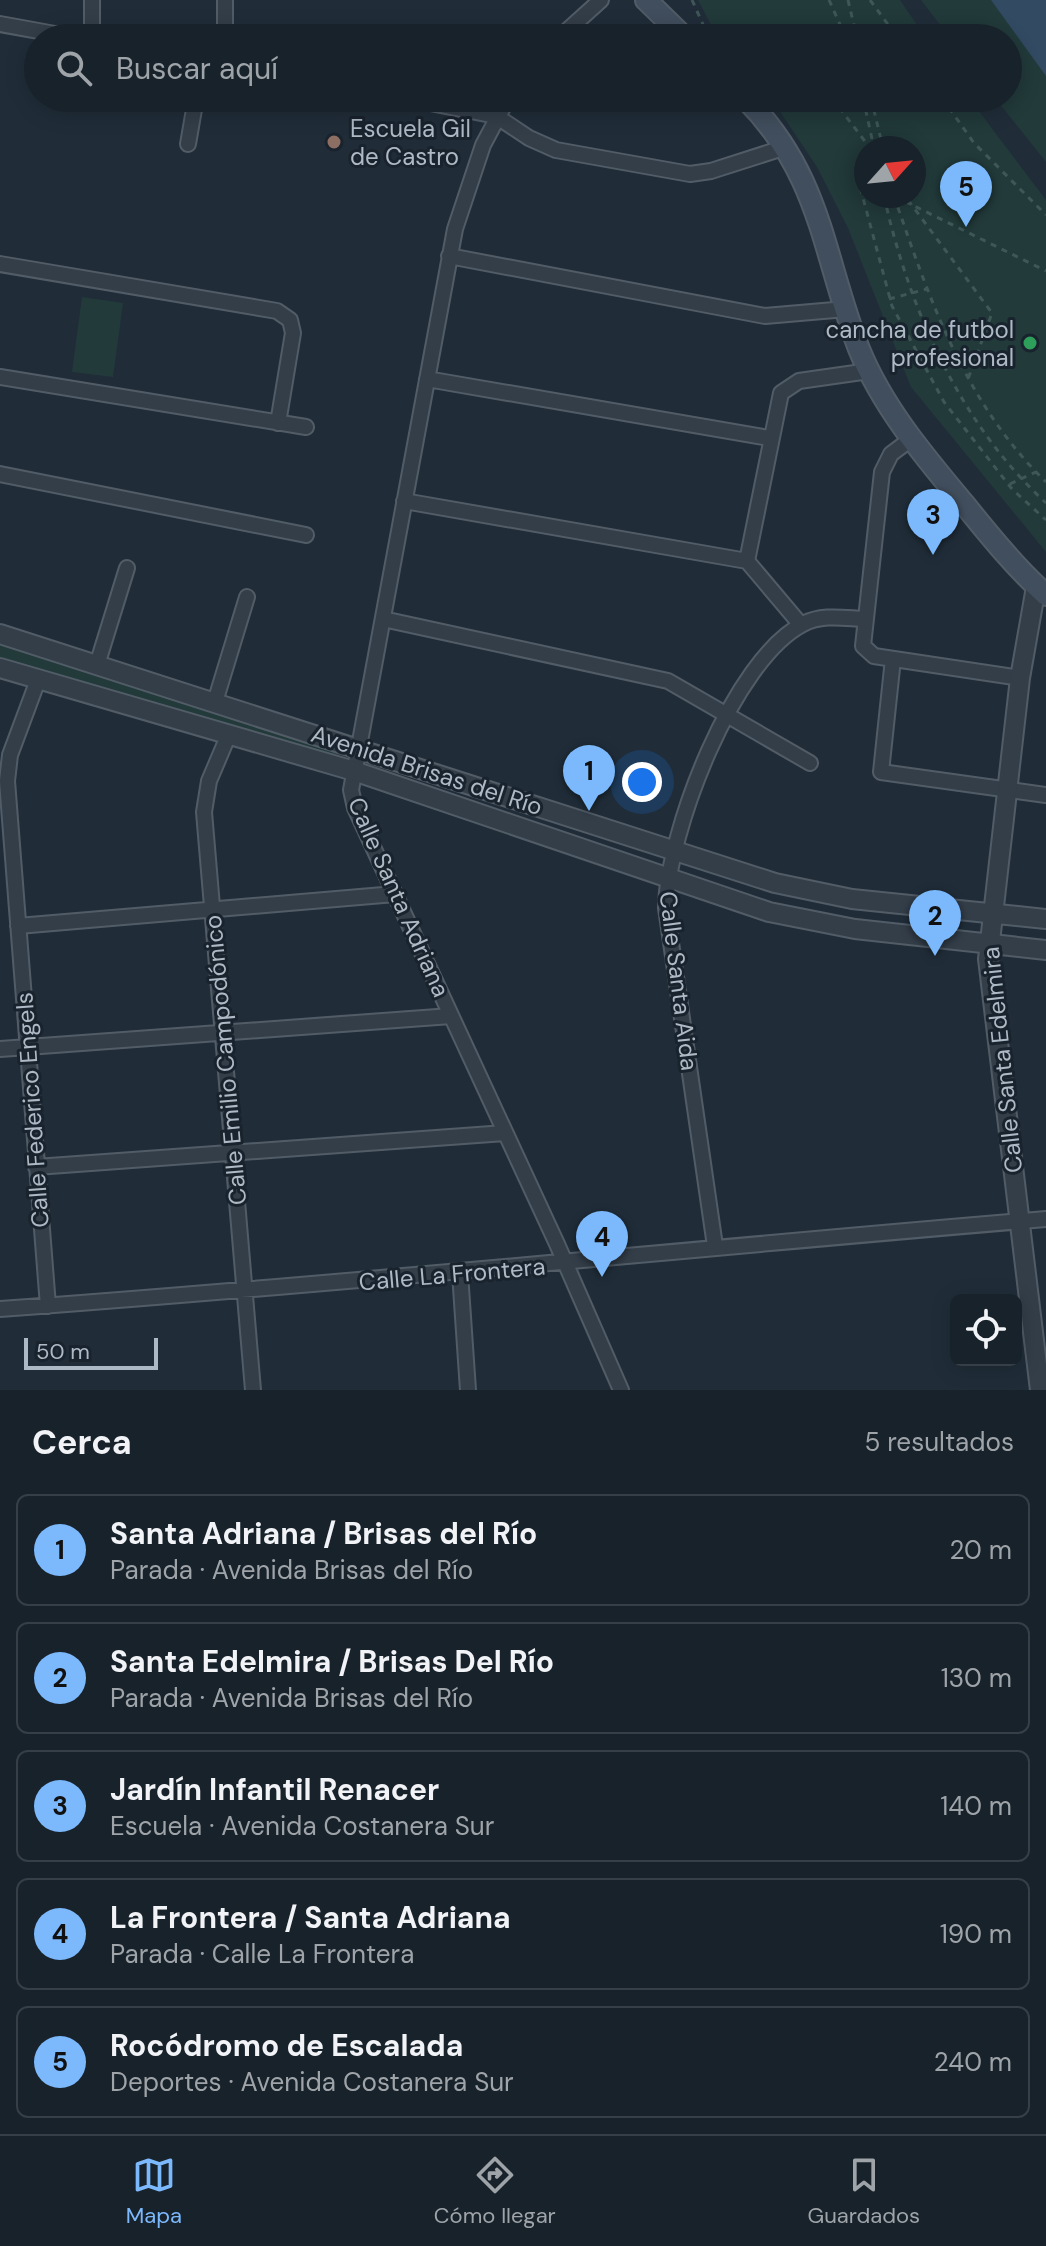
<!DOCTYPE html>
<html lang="es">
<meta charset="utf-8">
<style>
:root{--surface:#18222b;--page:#212a33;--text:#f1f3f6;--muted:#9fa4a9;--line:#363f47;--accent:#7cb9fc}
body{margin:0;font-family:"DM Sans",sans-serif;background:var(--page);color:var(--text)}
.controls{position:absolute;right:24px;bottom:24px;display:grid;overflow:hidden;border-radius:12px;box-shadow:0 4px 20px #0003}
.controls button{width:72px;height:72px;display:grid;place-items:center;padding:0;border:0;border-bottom:2px solid var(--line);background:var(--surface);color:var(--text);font:40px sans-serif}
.compass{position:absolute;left:854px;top:136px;width:72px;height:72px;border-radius:50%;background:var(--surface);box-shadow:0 4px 20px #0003;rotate:63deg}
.scale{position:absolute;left:24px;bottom:20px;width:134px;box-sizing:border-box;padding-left:8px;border:4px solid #aeb9c6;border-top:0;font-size:22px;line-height:28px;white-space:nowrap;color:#aeb9c6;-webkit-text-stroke:6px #19232e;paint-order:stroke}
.you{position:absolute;left:642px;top:782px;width:28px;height:28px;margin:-20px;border:6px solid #fff;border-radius:50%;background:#1a73e8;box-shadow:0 0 0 12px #1a73e833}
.badge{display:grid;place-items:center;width:52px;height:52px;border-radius:50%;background:var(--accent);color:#111;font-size:26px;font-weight:700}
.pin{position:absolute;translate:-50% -66px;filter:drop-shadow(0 2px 4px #0008)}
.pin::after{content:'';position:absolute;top:42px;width:28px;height:24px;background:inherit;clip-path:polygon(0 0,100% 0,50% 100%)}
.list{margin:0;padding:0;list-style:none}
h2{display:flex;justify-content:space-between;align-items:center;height:104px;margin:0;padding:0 32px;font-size:34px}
h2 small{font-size:26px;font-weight:400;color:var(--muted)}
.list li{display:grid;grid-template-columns:52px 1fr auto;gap:24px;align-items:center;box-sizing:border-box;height:112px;margin:0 16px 16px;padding:0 16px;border:2px solid var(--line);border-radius:12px}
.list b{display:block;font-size:30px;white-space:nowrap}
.list p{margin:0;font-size:26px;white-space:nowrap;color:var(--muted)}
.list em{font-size:26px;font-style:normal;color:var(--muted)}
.icon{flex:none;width:44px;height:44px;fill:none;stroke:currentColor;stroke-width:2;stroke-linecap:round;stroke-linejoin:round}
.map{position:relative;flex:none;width:1046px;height:1390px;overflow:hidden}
.search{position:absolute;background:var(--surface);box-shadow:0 4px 20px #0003;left:24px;right:24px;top:24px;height:88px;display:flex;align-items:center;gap:20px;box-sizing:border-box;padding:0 28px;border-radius:44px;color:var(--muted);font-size:30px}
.sheet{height:744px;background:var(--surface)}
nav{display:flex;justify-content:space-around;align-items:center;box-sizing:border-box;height:112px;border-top:2px solid var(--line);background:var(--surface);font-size:22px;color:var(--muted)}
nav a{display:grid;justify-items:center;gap:4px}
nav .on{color:var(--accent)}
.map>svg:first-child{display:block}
.green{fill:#223a3a;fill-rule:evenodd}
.water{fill:#324a62}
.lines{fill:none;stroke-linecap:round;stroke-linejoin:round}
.minor-casing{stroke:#515c67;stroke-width:18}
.tertiary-casing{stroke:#515c67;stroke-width:22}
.secondary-casing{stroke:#515c67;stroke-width:24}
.path{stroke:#3f5757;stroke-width:3;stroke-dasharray:6 6;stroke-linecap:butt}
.minor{stroke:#333e49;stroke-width:14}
.tertiary{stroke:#333e49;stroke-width:18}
.secondary{stroke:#414e5d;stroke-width:20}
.education-dot{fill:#8d6e63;stroke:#19232e;stroke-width:3}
.leisure-dot{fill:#2e9e5b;stroke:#19232e;stroke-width:3}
.labels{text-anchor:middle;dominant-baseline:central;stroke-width:6;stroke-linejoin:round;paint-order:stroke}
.poi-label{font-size:24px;fill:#aeb9c6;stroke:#19232e;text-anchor:start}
.street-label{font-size:24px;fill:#aeb9c6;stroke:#19232e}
</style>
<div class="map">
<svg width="1046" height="1390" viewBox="0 0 1046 1390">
<rect width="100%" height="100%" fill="#202d39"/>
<!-- green -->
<path class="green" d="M698,0h202l26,38h-208z
M921,0h125v162l-51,-64h13v-60h-58z
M771,98h198l77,102v352l-135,-165 -63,-159 -31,-61zM866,148h48v48h-48z
M82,297l41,6 -10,74 -41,-5z
M0,644l340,106 -2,8 -338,-101z"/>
<!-- water -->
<path class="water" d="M991,0h55v76z"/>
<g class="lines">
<defs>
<path id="minor" d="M92,0v38
M225,0v38
M0,24l77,14
M559,38l42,-38
M405,98l91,18 33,22 27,12 134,24 21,-3 75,-24
M508,98l-25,47 -28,84 -104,561 4,18 202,436 64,146
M188,144l8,-46
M449,256l316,60 81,-7
M0,264l277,47 13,9 3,13 -15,90
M0,377l306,50
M427,379l342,59
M911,439l-20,15 -9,18 -19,174 11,10 146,22
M0,474l306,61
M404,501l343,60 54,64
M747,561l34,-168 18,-12 70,-10
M383,619l285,62 142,82
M893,659l-12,113 165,23
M97,665l30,-97
M38,680l-28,75 -3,26 41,525
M215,702l32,-105
M229,734l-20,47 -5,31 49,578
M18,926l377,-32
M0,1049l451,-33
M36,1167l469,-34
M715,1246l-49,-338c1,-75 67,-248 137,-284 19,-10 40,-6 60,-5
M460,1273l8,117
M0,1309c349,-25 697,-61 1046,-90"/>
<path id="tertiary" d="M1036,587l-16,91 -32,281 52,431
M0,634l775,249 77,16 194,20
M0,668l354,103 415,141 86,17 191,21"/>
<path id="secondary" d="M646,0l39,38
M745,98c77,78 77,155 114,251 24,59 66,108 106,156 25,31 51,63 81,90"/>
</defs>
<!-- minor casing -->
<use href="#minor" class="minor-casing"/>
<!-- tertiary casing -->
<use href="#tertiary" class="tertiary-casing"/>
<!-- secondary casing -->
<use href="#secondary" class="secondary-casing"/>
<!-- path -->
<path class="path" d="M692,0l17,38
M829,0l17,38
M848,0l9,38
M870,0l28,38
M870,38l18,-13
M832,98l38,50
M863,98l11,50
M871,98l12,50
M942,98l32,45 72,72
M866,182l-7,1 33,123 52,96 68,87 34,31
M884,196c25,113 76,228 162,307
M894,196c36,105 71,207 152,286
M894,196l152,75
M908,200l84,113 -24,66
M889,299l38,-10
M1010,484l26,-12"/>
<!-- minor -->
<use href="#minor" class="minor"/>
<!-- tertiary -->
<use href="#tertiary" class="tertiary"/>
<!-- secondary -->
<use href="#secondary" class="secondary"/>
</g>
<!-- markers -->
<circle class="education-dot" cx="334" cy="142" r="8"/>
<circle class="leisure-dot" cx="1030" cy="343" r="8"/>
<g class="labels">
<!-- poi labels -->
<g class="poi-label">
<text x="350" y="128">Escuela Gil<tspan x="350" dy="28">de Castro</tspan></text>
<text x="1014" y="329" text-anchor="end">cancha de futbol<tspan x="1014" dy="28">profesional</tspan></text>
</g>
<!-- street labels -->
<g class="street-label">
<text transform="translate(427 770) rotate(18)">Avenida Brisas del Río</text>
<text transform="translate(399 897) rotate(66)">Calle Santa Adriana</text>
<text transform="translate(679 981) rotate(83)">Calle Santa Aida</text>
<text transform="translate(225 1060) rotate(-95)">Calle Emilio Campodónico</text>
<text transform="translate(1002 1060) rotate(-96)">Calle Santa Edelmira</text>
<text transform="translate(32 1110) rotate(-94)">Calle Federico Engels</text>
<text transform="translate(452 1274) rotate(-5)">Calle La Frontera</text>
</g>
</g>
</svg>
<div class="controls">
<button><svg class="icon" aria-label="locate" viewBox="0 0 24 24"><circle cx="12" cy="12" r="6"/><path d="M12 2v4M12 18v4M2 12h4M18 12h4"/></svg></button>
</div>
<svg class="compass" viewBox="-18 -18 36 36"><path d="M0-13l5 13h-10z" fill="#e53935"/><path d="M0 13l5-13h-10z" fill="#9fa4a9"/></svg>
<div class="scale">50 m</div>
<div class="you"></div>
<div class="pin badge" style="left:589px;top:811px">1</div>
<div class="pin badge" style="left:935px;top:956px">2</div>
<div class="pin badge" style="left:933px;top:555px">3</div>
<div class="pin badge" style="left:602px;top:1277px">4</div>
<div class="pin badge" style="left:966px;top:227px">5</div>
<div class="search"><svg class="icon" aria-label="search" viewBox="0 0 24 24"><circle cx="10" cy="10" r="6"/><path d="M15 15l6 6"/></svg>Buscar aquí</div>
</div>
<section class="sheet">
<h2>Cerca<small>5 resultados</small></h2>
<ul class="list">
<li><span class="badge">1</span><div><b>Santa Adriana / Brisas del Río</b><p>Parada · Avenida Brisas del Río</p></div><em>20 m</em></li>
<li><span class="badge">2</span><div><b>Santa Edelmira / Brisas Del Río</b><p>Parada · Avenida Brisas del Río</p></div><em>130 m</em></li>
<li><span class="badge">3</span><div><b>Jardín Infantil Renacer</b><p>Escuela · Avenida Costanera Sur</p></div><em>140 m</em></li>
<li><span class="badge">4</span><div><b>La Frontera / Santa Adriana</b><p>Parada · Calle La Frontera</p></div><em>190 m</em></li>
<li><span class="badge">5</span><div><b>Rocódromo de Escalada</b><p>Deportes · Avenida Costanera Sur</p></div><em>240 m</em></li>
</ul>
</section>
<nav>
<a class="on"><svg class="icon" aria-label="map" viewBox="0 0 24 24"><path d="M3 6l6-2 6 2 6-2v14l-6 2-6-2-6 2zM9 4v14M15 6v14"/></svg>Mapa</a>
<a><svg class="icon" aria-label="directions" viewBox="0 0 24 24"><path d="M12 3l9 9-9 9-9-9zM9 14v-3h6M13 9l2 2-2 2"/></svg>Cómo llegar</a>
<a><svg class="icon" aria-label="saved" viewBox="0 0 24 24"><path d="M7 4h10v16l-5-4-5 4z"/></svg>Guardados</a>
</nav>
